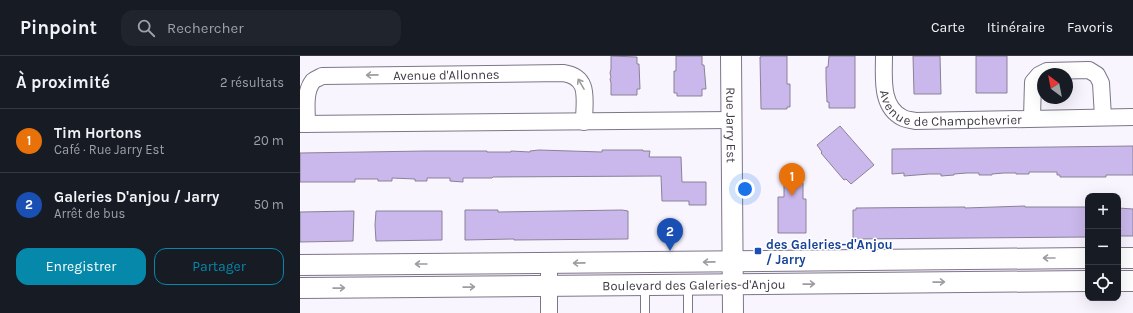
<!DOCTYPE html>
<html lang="fr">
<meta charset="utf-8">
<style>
:root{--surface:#171b24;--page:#20242c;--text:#f1f3f6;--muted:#9ea1a6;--line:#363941;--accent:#0588aa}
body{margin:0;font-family:Karla,sans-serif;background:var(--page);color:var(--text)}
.controls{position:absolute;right:12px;bottom:12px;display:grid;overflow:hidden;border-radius:8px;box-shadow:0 4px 16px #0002}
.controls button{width:36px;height:36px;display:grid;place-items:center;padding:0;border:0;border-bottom:1px solid var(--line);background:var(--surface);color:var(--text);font:20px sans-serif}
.compass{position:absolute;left:737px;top:12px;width:36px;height:36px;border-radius:50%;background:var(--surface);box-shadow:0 4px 16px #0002;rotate:328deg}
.you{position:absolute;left:445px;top:133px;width:14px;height:14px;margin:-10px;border:3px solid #fff;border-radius:50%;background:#1a73e8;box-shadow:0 0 0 6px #1a73e833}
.badge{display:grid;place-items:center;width:26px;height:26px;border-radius:50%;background:var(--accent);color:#fff;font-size:13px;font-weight:700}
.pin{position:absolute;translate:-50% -33px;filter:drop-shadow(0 1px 2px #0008)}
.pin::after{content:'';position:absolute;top:21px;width:14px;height:12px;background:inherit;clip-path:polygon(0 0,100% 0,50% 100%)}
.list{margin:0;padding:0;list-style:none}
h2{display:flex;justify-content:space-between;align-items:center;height:52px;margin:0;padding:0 16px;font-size:17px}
h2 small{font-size:13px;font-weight:400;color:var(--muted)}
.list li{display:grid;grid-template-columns:26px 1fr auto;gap:12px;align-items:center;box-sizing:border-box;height:64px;padding:0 16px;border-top:1px solid var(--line)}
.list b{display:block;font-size:15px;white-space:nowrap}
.list p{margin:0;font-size:13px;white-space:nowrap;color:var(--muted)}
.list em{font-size:13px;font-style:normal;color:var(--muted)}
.actions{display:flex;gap:8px;padding:12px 16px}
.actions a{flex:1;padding:9px 0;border:1px solid var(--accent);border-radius:12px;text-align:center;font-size:14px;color:var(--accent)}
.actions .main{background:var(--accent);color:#fff}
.icon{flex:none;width:22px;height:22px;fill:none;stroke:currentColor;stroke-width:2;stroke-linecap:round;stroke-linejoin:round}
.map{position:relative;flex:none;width:833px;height:257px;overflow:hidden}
header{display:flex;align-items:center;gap:24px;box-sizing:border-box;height:56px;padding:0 20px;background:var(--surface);border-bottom:1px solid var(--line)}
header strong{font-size:19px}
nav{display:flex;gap:22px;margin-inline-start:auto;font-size:14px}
.search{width:280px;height:36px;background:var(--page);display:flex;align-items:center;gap:10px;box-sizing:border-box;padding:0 14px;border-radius:12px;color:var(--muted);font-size:15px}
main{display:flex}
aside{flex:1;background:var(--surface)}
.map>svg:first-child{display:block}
.building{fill:#cab7eb;stroke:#898297}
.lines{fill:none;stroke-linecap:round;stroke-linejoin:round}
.service-casing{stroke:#7e7589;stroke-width:10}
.minor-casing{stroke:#7e7589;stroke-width:18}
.tertiary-casing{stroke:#7e7589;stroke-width:22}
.service{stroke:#fff;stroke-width:8}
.minor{stroke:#fff;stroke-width:16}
.tertiary{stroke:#fff;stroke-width:20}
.oneway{stroke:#9e9ca1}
.transit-dot{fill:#1a4fb4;stroke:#fff;stroke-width:1.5}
.labels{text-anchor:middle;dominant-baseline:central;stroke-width:3;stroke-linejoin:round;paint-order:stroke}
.street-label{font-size:13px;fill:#3e3a43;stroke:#fff}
.transit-label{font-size:13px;font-weight:bold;fill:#164399;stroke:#fff;text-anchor:start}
</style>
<header>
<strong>Pinpoint</strong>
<div class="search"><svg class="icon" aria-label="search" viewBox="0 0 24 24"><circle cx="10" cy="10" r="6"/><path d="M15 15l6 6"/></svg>Rechercher</div>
<nav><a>Carte</a><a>Itinéraire</a><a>Favoris</a></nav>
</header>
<main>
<aside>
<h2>À proximité<small>2 résultats</small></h2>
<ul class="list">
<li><span class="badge" style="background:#e8710a">1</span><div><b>Tim Hortons</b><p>Café · Rue Jarry Est</p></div><em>20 m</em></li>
<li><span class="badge" style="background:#1a4fb4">2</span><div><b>Galeries D'anjou / Jarry</b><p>Arrêt de bus</p></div><em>50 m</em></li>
</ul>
<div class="actions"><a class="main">Enregistrer</a><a>Partager</a></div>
</aside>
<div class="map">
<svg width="833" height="257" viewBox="0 0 833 257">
<rect width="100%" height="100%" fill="#f9f5ff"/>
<!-- building -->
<path class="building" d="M311,0l26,1v7h2l1,25h-3v6h-26v-12l-1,-4 1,-2 -1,-4 1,-4z
M376,0h26v9h2l2,24h-4v7h-25v-3h-3v-22h2z
M461,0h26v28h3v23h-3v2h-26l-1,-52h1z
M529,0h26v52h-26v-6h-2l-1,-23v-12h2z
M613,0h27l1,38h-27z
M676,0h31v37h-31z
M540,70l34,39 -23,19 -5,-5 -2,1 -23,-27 1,-1 -5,-7z
M833,90v29h-27v2h-46v-2h-3v-3h-28v2h-13v-1h-12l-12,1v1h-13v-2h-12l-13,1v1l-13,1v-2h-12l-25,2v-3l-12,1v-25z
M239,94l63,2v-2h41v1h7l-1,6h32l1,25h24v23h-17v-4h-27l-1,-25 -168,1 -1,1h-29v4l-13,-1v-3h-23v3h-12v-2l-23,-1v3h-14v-2h-23v3h-55v-29l126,-2h61v1h24v-1l19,1v-1z
M484,127h19v16h3v34h-28v-36h6z
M725,150v1h63v30l-235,2v-29h3v-2l109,-1v1z
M818,152l15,1v27h-15z
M165,154h33v2l124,-2 6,1v28l-114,1v-1l-49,1z
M54,155l-1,30 -53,1v-30z
M76,155h66v29l-66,1 -1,-16z"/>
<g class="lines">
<defs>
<path id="service" d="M388,229v28
M345,230v27"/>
<g id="minor">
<path id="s1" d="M584,0c0,21 -4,51 19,62 4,2 9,2 12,3l218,-4"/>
<path d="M732,62l1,-36 6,-7 8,-4 42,-1 8,5 4,8 2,34"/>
<path d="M0,68l432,-4"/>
<path id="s2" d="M7,68c0,-14 -3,-32 6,-43 2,-2 6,-3 9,-5l241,-3c28,4 21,27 21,49"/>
<path d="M249,207v50"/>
</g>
<g id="tertiary">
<path id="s3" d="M431,0l2,257"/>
<path d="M818,202h15"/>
<path d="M0,209l788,-7"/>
<path d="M818,225h15"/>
<path id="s4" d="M0,232l788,-7"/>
</g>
</defs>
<!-- service casing -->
<use href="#service" class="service-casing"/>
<!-- minor casing -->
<use href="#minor" class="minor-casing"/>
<!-- tertiary casing -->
<use href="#tertiary" class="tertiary-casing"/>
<!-- service -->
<use href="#service" class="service"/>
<!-- minor -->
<use href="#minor" class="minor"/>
<!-- tertiary -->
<use href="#tertiary" class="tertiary"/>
</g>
<!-- one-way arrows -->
<defs><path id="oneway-shaft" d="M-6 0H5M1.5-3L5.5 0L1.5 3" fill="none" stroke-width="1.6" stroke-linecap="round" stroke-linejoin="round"/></defs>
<g class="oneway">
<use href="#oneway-shaft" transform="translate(72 19) rotate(179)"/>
<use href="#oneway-shaft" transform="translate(281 28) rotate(-120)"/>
<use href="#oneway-shaft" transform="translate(749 202) rotate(180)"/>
<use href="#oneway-shaft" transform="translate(409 206) rotate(179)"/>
<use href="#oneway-shaft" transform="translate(279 207) rotate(179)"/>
<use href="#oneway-shaft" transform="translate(121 208) rotate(180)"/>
<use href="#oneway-shaft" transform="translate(639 226) rotate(-1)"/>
<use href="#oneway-shaft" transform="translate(509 228) rotate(-1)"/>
<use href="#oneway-shaft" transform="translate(169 231) rotate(-1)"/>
<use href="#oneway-shaft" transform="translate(39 232) rotate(-1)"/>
</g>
<!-- markers -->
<rect class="transit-dot" x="454" y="191" width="8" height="8" rx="2"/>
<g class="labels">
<!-- street labels -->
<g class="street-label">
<text stroke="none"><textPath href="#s2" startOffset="179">Avenue d'Allonnes</textPath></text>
<text stroke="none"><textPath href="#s1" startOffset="111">Avenue de Champchevrier</textPath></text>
<text stroke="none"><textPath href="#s3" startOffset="69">Rue Jarry Est</textPath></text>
<text stroke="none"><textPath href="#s4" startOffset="394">Boulevard des Galeries-d'Anjou</textPath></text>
</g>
<!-- transit labels -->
<g class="transit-label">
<text x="466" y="188">des Galeries-d'Anjou<tspan x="466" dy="15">/ Jarry</tspan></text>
</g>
</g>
</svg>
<div class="controls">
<button>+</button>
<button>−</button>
<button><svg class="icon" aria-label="locate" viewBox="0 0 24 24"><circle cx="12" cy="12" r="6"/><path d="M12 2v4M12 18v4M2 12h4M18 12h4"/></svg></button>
</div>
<svg class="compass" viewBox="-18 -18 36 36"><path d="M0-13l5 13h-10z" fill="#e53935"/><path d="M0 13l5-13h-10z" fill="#9ea1a6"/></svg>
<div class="you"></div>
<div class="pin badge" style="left:492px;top:140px;background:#e8710a">1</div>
<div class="pin badge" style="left:370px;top:195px;background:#1a4fb4">2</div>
</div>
</main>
